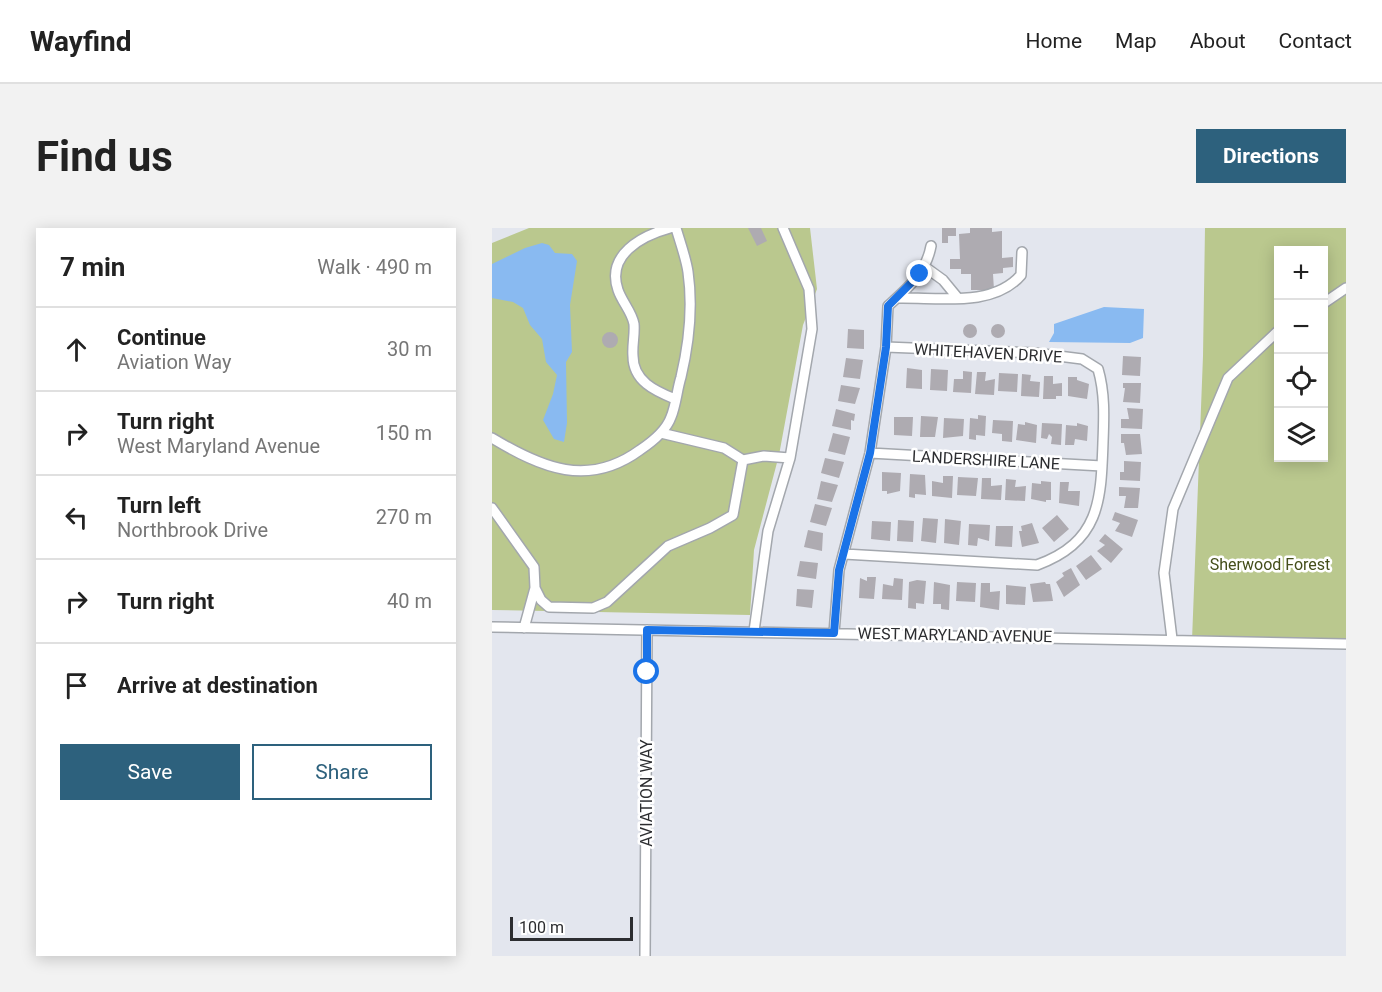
<!DOCTYPE html>
<meta charset="utf-8">
<style>
:root{--surface:#fff;--page:#f2f2f2;--text:#222;--muted:#767676;--line:#e0e0e0;--accent:#2d617d}
body{margin:0;font-family:Roboto,sans-serif;background:var(--page);color:var(--text)}
.controls{position:absolute;right:18px;top:18px;display:grid;overflow:hidden;border-radius:0px;box-shadow:0 3px 15px #0003}
.controls button{width:54px;height:54px;display:grid;place-items:center;padding:0;border:0;border-bottom:2px solid var(--line);background:var(--surface);color:var(--text);font:30px sans-serif}
.scale{position:absolute;left:18px;bottom:15px;width:123px;box-sizing:border-box;padding-left:6px;border:3px solid #2c2d30;border-top:0;font-size:16px;line-height:21px;white-space:nowrap;color:#2c2d30;-webkit-text-stroke:4px #fff;paint-order:stroke}
.stop{position:absolute;width:18px;height:18px;margin:-14px;border:4px solid #1a73e8;border-radius:50%;background:#fff}
.stop.end{background:#1a73e8;border-color:#fff;box-shadow:0 2px 6px #0008}
.list{margin:0;padding:0;list-style:none}
h2{display:flex;justify-content:space-between;align-items:center;height:78px;margin:0;padding:0 24px;font-size:26px}
h2 small{font-size:20px;font-weight:400;color:var(--muted)}
.list li{display:grid;grid-template-columns:39px 1fr auto;gap:18px;align-items:center;box-sizing:border-box;height:84px;padding:0 24px;border-top:2px solid var(--line)}
.list b{display:block;font-size:22px;white-space:nowrap}
.list p{margin:0;font-size:20px;white-space:nowrap;color:var(--muted)}
.list em{font-size:20px;font-style:normal;color:var(--muted)}
.actions{display:flex;gap:12px;padding:18px 24px}
.actions a{flex:1;padding:14px 0;border:2px solid var(--accent);border-radius:0px;text-align:center;font-size:21px;color:var(--accent)}
.actions .main{background:var(--accent);color:#fff}
.icon{flex:none;width:33px;height:33px;fill:none;stroke:currentColor;stroke-width:2;stroke-linecap:round;stroke-linejoin:round}
.map{position:relative;flex:none;width:854px;height:728px;overflow:hidden;border-radius:0px}
header{display:flex;align-items:center;gap:36px;box-sizing:border-box;height:84px;padding:0 30px;background:var(--surface);border-bottom:2px solid var(--line)}
header strong{font-size:28px}
nav{display:flex;gap:33px;margin-inline-start:auto;font-size:21px}
.intro{display:flex;align-items:center;justify-content:space-between;box-sizing:border-box;height:144px;padding:0 36px}
h1{margin:0;font-size:42px}
.button{padding:15px 27px;border-radius:0px;background:var(--accent);color:#fff;font-size:21px;font-weight:700}
main{display:flex;gap:36px;padding:0 36px}
aside{flex:1;background:var(--surface);border-radius:0px;box-shadow:0 3px 15px #0003}
.map>svg:first-child{display:block}
.green{fill:#bac88e;fill-rule:evenodd}
.water{fill:#89baf1}
.building{fill:#aeabb1}
.lines{fill:none;stroke-linecap:round;stroke-linejoin:round}
.minor-casing{stroke:#a3a7ad;stroke-width:12}
.minor{stroke:#fff;stroke-width:9}
.route{stroke:#1a73e8;stroke-width:8}
.labels{text-anchor:middle;dominant-baseline:central;stroke-width:5;stroke-linejoin:round;paint-order:stroke}
.street-label{font-size:16px;fill:#2c2d30;stroke:#fff}
.park-label{font-size:16px;fill:#444e1b;stroke:#fff}
</style>
<header>
<strong>Wayfind</strong>
<nav><a>Home</a><a>Map</a><a>About</a><a>Contact</a></nav>
</header>
<div class="intro"><h1>Find us</h1><a class="button">Directions</a></div>
<main>
<aside>
<h2>7 min<small>Walk · 490 m</small></h2>
<ul class="list">
<li><svg class="icon" aria-label="ahead" viewBox="0 0 24 24"><path d="M12 20V5M6 11l6-6 6 6"/></svg><div><b>Continue</b><p>Aviation Way</p></div><em>30 m</em></li>
<li><svg class="icon" aria-label="right" viewBox="0 0 24 24"><path d="M7 20v-9h11M14 6l5 5-5 5"/></svg><div><b>Turn right</b><p>West Maryland Avenue</p></div><em>150 m</em></li>
<li><svg class="icon" aria-label="left" viewBox="0 0 24 24"><path d="M17 20v-9H6M10 6l-5 5 5 5"/></svg><div><b>Turn left</b><p>Northbrook Drive</p></div><em>270 m</em></li>
<li><svg class="icon" aria-label="right" viewBox="0 0 24 24"><path d="M7 20v-9h11M14 6l5 5-5 5"/></svg><div><b>Turn right</b></div><em>40 m</em></li>
<li><svg class="icon" aria-label="arrive" viewBox="0 0 24 24"><path d="M6 21V4h12l-3 4 3 4H6"/></svg><div><b>Arrive at destination</b></div></li>
</ul>
<div class="actions"><a class="main">Save</a><a>Share</a></div>
</aside>
<div class="map">
<svg width="854" height="728" viewBox="0 0 854 728">
<rect width="100%" height="100%" fill="#e3e6ee"/>
<!-- green -->
<path class="green" d="M37,0h281l7,61 -14,36 -24,130 -25,95 -4,65 -258,-5v-367z
M713,0h141v416l-154,-4 11,-284zM786,22h46v208h-46z"/>
<!-- water -->
<path class="water" d="M50,15l7,2 6,8 17,1 5,7 -7,44 2,47 -6,10 1,61 -3,19 -10,-3 -11,-19 10,-26 4,-19 -11,-13 -4,-23 -12,-14 -7,-17 -10,-6 -21,-4v-34l33,-16z
M612,79l40,2 -1,29 -13,5 -81,-1 5,-9v-9z"/>
<!-- building -->
<path class="building" d="M256,0h13l6,13 -10,5z
M450,0h14v8h-8v7h-6z
M478,0h22v4l10,-1v27l11,-1v10l-10,1v5l-10,1 1,16h-23v-16h-10v-5h-11v-10h10l-1,-25 11,-1z
M471 103a7 7 0 1 1 14 0a7 7 0 1 1-14 0Z
M499 103a7 7 0 1 1 14 0a7 7 0 1 1-14 0Z
M356,101l16,1v19l-17,-1z
M110 112a8 8 0 1 1 16 0a8 8 0 1 1-16 0Z
M631,128l18,1 -1,19 -18,-1z
M354,130l17,2 -3,19 -17,-2z
M415,140l15,2v19l-16,-1z
M439,141l17,1 -1,21 -17,-1z
M471,143l9,1 -1,21 -18,-1 1,-13h9z
M485,144h9l-1,9 10,-2 -1,16 -19,-1z
M507,145l19,1 -1,18 -19,-1z
M530,146l9,1 -1,6 10,1 -1,15 -18,-1z
M552,148h9v8l9,-1v13h-6v3h-13z
M576,149h9v3l12,4 -2,15 -19,-3z
M631,155h18l-1,20 -17,-1 2,-14h-2z
M349,157l19,3 -5,16 -17,-3z
M635,180l16,1 -1,20 -21,-1v-9h8z
M344,181l19,5 -1,7 -3,-1v10l-19,-4z
M486,187l8,1 -1,20 -9,-1v5l-7,-1 1,-21 8,1z
M429,188l17,1 -3,20h-15z
M402,189h19l-1,19 -18,-1z
M452,190l20,1 -1,17 -20,2z
M501,192l20,1 -1,21 -10,-1v-7l-10,-1z
M533,194l12,3 -1,18 -20,-3 2,-16 7,1z
M550,195l20,1 -1,21 -10,-1 1,-7 -3,-3 -2,5 -6,-1z
M585,195l11,3 -1,15 -12,-2 -1,6h-9l1,-20 11,1z
M341,205l17,4 -5,18 -17,-4z
M629,206h19l2,20 -16,1 -2,-12h-3z
M333,230l19,4 -5,16 -18,-5z
M632,233l17,1 -1,19 -20,-1v-8h4z
M390,244l19,1 -1,18 -13,3v-3h-5z
M418,246l15,1 1,20 -11,-1v4l-6,-1z
M451,248h10l-1,22 -20,-2v-15l11,2z
M466,249l20,1 -2,18 -19,-1z
M490,250h9v8l11,-1 -1,15 -20,-1z
M514,251l10,1 -1,7 11,-1 -1,15 -20,-1z
M329,253l17,4 -6,17 -15,-3z
M549,253l10,1v18h-5v2l-15,-3 1,-16 9,1z
M568,254h9l-1,9h12l-1,15 -20,-3z
M627,259l21,1 -2,20h-14l2,-12h-7z
M323,276l17,4 -6,18 -16,-4z
M623,284l23,8 -6,17 -17,-6 5,-8 -8,-3z
M565,287l12,14 -15,13 -12,-14z
M431,290l15,1 -2,24 -15,-2z
M453,291l16,2 -2,24 -15,-2z
M406,292l16,1 -1,21 -16,-1z
M380,293l19,1 -1,19 -19,-2z
M540,295l7,20 -17,4 -3,-16h3l-1,-5z
M477,296l21,1 -1,16 -11,-3 -1,8 -9,-1z
M504,298h17l-1,21 -17,-1z
M316,302l15,3 -1,18 -18,-4z
M613,306l18,15 -12,14 -14,-12 8,-6 -6,-4z
M599,327l11,14 -16,11 -10,-14z
M308,333l18,2 -2,16 -19,-3z
M579,340l9,17 -16,12 -8,-15 8,-6 -2,-3z
M375,349h9l-2,22 -15,-1 1,-20 7,3z
M402,350l9,1 -1,21 -20,-1 1,-15 10,2z
M425,352l9,1 -2,23 -8,-1v6l-8,-1 1,-26z
M442,354l16,3 -1,25 -8,-1v-5h-8z
M465,354l19,1 -1,19 -19,-1z
M553,354l1,2h4l3,17 -20,1 -3,-18z
M489,355h9v9l10,-1 -1,19 -19,-3z
M514,357l20,2 -1,18 -19,-1z
M305,361l17,1 -2,18 -16,-2z"/>
<g class="lines">
<defs>
<path id="minor" d="M178,0c-29,8 -64,27 -52,62 4,12 14,22 16,34 1,11 -2,21 -1,32 0,25 22,35 42,43
M433,39l18,13 14,17
M406,70c39,-1 95,10 123,-23l1,-23
M832,75l22,-15
M169,205l63,15 19,12 21,-4 26,2
M0,210c50,30 96,50 148,12 12,-8 26,-19 31,-33 5,-12 6,-27 10,-40 8,-34 12,-70 7,-105 -2,-14 -8,-30 -12,-44
M378,225l232,13
M0,280l42,59 1,21 -11,40
M352,326l193,11c63,-23 64,-64 66,-123 1,-25 2,-49 -5,-73l-16,-10 -47,-6 -149,-6
M43,360l6,12 8,7 44,1 14,-6 61,-56 42,-18 23,-13 10,-55
M0,399l854,17
M262,403l14,-100 22,-73 22,-129 -3,-40 -26,-61
M342,405l5,-63 31,-117 16,-106 2,-41c20,-18 38,-33 43,-60
M680,411l-8,-66 9,-64 55,-131 50,-47
M153,728l2,-326"/>
</defs>
<!-- minor casing -->
<use href="#minor" class="minor-casing"/>
<!-- minor -->
<use href="#minor" class="minor"/>
</g>
<g class="lines">
<!-- route -->
<path class="route" d="M155,444v-42l187,3 5,-63 31,-117 16,-106 2,-41 32,-32"/>
</g>
<g class="labels">
<!-- street labels -->
<g class="street-label">
<text transform="translate(496 125) rotate(3)">WHITEHAVEN DRIVE</text>
<text transform="translate(494 232) rotate(3)">LANDERSHIRE LANE</text>
<text transform="translate(463 407) rotate(1)">WEST MARYLAND AVENUE</text>
<text transform="translate(154 565) rotate(-90)">AVIATION WAY</text>
</g>
<!-- park labels -->
<g class="park-label">
<text x="778" y="336">Sherwood Forest</text>
</g>
</g>
</svg>
<div class="controls">
<button>+</button>
<button>−</button>
<button><svg class="icon" aria-label="locate" viewBox="0 0 24 24"><circle cx="12" cy="12" r="6"/><path d="M12 2v4M12 18v4M2 12h4M18 12h4"/></svg></button>
<button><svg class="icon" aria-label="layers" viewBox="0 0 24 24"><path d="M12 4l9 5-9 5-9-5zM3 14l9 5 9-5"/></svg></button>
</div>
<div class="scale">100 m</div>
<div class="stop" style="left:155px;top:444px"></div>
<div class="stop end" style="left:428px;top:46px"></div>
</div>
</main>
